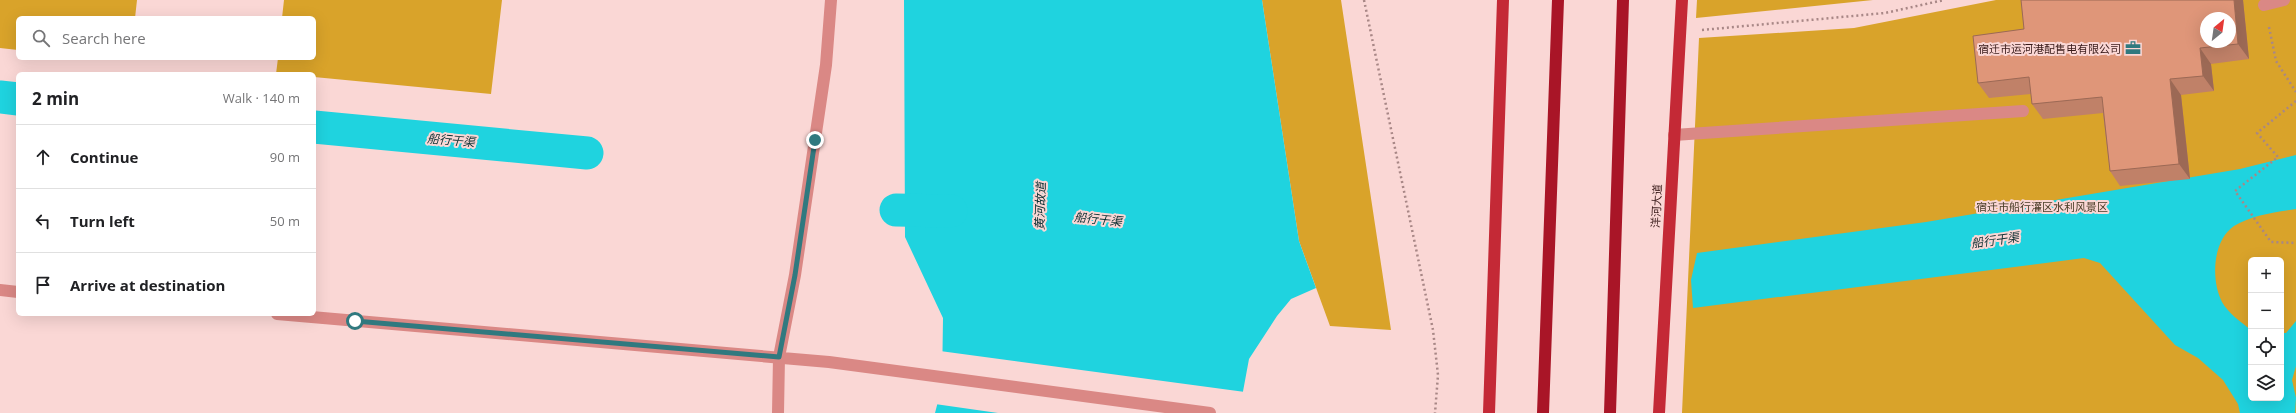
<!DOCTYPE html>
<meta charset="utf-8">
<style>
:root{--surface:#fff;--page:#f2f2f2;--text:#202124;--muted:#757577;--line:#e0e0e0}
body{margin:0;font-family:"Open Sans","Noto Sans SC",sans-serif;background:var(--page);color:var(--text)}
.controls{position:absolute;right:12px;bottom:12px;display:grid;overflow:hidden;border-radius:6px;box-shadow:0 4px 16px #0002}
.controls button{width:36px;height:36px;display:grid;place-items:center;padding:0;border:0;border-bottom:1px solid var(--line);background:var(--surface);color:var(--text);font:20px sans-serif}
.compass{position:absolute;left:2200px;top:12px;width:36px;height:36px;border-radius:50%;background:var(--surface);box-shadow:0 4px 16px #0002;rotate:29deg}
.stop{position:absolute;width:12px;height:12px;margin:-9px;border:3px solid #30797f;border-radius:50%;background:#fff}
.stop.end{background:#30797f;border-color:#fff;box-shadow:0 1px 4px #0008}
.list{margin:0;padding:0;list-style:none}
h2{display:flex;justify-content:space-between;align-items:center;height:52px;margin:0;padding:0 16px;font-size:17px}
h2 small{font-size:13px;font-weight:400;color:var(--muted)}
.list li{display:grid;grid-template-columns:26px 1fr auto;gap:12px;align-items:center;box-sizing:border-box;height:64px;padding:0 16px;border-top:1px solid var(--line)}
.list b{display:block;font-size:15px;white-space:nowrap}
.list em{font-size:13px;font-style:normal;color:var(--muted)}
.icon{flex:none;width:22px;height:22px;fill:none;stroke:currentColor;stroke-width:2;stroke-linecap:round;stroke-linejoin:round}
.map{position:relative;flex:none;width:2296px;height:413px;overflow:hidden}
.search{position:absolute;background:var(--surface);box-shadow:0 4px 16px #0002;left:16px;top:16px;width:300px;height:44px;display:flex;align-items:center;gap:10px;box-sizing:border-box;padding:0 14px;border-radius:6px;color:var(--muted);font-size:15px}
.panel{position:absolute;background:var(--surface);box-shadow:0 4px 16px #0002;left:16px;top:72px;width:300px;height:244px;border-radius:6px}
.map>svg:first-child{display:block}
.green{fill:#d9a32a;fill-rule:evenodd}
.water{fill:#1fd3df}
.pier{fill:#fad7d5}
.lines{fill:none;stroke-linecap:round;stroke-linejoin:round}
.canal{stroke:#1fd3df;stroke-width:33}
.path{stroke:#a88786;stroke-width:2.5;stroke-dasharray:2 3;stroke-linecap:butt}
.lane{stroke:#da8885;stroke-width:12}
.street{stroke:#da8885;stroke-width:12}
.primary{stroke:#c42936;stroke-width:12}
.highway{stroke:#a91527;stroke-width:12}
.wall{fill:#c08168}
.shaded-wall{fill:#9c6955}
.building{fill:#df9679;stroke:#9c6955;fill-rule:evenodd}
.route{stroke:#30797f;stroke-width:5}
.labels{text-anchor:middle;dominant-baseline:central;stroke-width:4;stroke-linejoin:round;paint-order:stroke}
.poi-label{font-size:11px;fill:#371918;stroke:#fad7d5;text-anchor:end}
.street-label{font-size:11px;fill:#371918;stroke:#fad7d5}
.park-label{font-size:11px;fill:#473b25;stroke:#fad7d5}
.water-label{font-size:12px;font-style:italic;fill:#0d2f32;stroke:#fad7d5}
</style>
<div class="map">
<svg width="2296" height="413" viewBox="0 0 2296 413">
<rect width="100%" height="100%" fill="#fad7d5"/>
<!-- green -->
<path class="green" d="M0,0h137l-2,18h-117v32l-18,-2z
M284,0h218l-11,94 -177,-17v-3h-38l2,-16h36v-40h-32z
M1262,0h79l50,330 -61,-4 -31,-85z
M1697,0h176l-177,18z
M1996,0h300v413h-614l17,-375 155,-10zM2206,18h24v24h-24zM2251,260h30v138h-30z"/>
<!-- water -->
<path class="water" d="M904,0h358l37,241 17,47 -25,11 -14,17 -28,43 -10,54h-304l7,-27 1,-68 -38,-81z
M2296,155v54c-20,3 -44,6 -62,17 -22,15 -23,55 -12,76 5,10 20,21 29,28v68h30v-65h5l10,-12v45l-4,14 4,18 -1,15h-55l-2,-9 -15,-24 -25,-22 -23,-13 -75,-82 -16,-5 -391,50 -2,-28 6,-27 229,-31 314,-53z"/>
<!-- pier -->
<path class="pier" d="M940,351l305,41 -4,21h-243l-63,-9 5,-19z"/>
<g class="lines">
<!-- canal -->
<path class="canal" d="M0,97l18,2
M314,127l273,26
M896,210l55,1"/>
<!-- path -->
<path class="path" d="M1364,0l69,330 5,45 -3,38
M2269,27l7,34 20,31
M1702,30l183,-17 59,-13
M2296,101l-39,32 21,24 -43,34 36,51 25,1"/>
<!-- lane -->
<path class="lane" d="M2264,5l20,-5
M1674,135l349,-24"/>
<!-- street -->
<path class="street" d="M0,290l18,2
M277,314l552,48 381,51
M778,413l1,-56 16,-82 31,-210 5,-65"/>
<!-- primary -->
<path class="primary" d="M1489,413l14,-413
M1659,413l23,-413"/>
<!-- highway -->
<path class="highway" d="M1543,413l15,-413
M1610,413l13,-413"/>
</g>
<!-- wall -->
<path class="wall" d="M2021,0h222l6,59 -38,5 3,27 -33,4 9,84 -70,7 -10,-15 -7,-58 -60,6 -11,-15 -1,-10 -42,4 -11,-15 46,-54z"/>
<!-- shaded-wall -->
<path class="shaded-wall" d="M2234,0h9l6,59 -11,-15z
M2200,48l11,16 3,27 -11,-15z
M2170,79l11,16 9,84 -11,-15z"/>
<!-- building -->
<path class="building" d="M2021,0h213l4,44 -38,4 3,28 -33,3 9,85 -69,7 -8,-74 -70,7 -3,-27 -51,6 -5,-47 51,-7zM2206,18h24v24h-24z"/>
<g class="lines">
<!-- route -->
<path class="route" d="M355,321l424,36 16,-82 20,-135"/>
</g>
<!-- icons -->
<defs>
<symbol id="office-bare" viewBox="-9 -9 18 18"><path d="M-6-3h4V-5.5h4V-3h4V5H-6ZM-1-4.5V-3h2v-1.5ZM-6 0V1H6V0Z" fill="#30797f" stroke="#fad7d5" stroke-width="2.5" paint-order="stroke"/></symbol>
</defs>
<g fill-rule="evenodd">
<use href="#office-bare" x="2122" y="37" width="22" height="22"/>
</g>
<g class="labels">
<!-- poi labels -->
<g class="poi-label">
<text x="2121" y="48">宿迁市运河港配售电有限公司</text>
</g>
<!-- street labels -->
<g class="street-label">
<text transform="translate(1656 206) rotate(-87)">洋河大道</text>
</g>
<!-- park labels -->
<g class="park-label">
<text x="2042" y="206">宿迁市船行灌区水利风景区</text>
</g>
<!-- water labels -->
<g class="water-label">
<text transform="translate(451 140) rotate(5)">船行干渠</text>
<text transform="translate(1040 206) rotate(-88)">黄河故道</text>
<text transform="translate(1098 219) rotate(6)">船行干渠</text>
<text transform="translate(1995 240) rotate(-8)">船行干渠</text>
</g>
</g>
</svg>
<div class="controls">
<button>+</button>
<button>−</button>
<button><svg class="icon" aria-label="locate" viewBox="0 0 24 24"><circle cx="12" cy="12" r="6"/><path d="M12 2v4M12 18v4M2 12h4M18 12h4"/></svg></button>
<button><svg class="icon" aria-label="layers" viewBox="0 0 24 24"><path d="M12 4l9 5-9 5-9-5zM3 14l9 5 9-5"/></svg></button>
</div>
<svg class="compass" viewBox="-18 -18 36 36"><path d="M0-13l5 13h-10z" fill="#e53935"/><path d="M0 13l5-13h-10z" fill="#757577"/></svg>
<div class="stop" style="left:355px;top:321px"></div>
<div class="stop end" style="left:815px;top:140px"></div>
<div class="search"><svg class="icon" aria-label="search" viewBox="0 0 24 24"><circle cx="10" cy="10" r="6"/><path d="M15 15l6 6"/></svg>Search here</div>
<section class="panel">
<h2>2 min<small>Walk · 140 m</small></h2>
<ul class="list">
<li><svg class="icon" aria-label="ahead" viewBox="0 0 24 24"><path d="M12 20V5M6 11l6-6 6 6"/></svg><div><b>Continue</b></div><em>90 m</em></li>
<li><svg class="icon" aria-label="left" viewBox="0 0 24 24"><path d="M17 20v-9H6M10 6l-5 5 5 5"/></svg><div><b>Turn left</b></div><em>50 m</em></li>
<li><svg class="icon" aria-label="arrive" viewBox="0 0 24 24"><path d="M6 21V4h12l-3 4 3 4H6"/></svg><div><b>Arrive at destination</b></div></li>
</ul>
</section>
</div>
